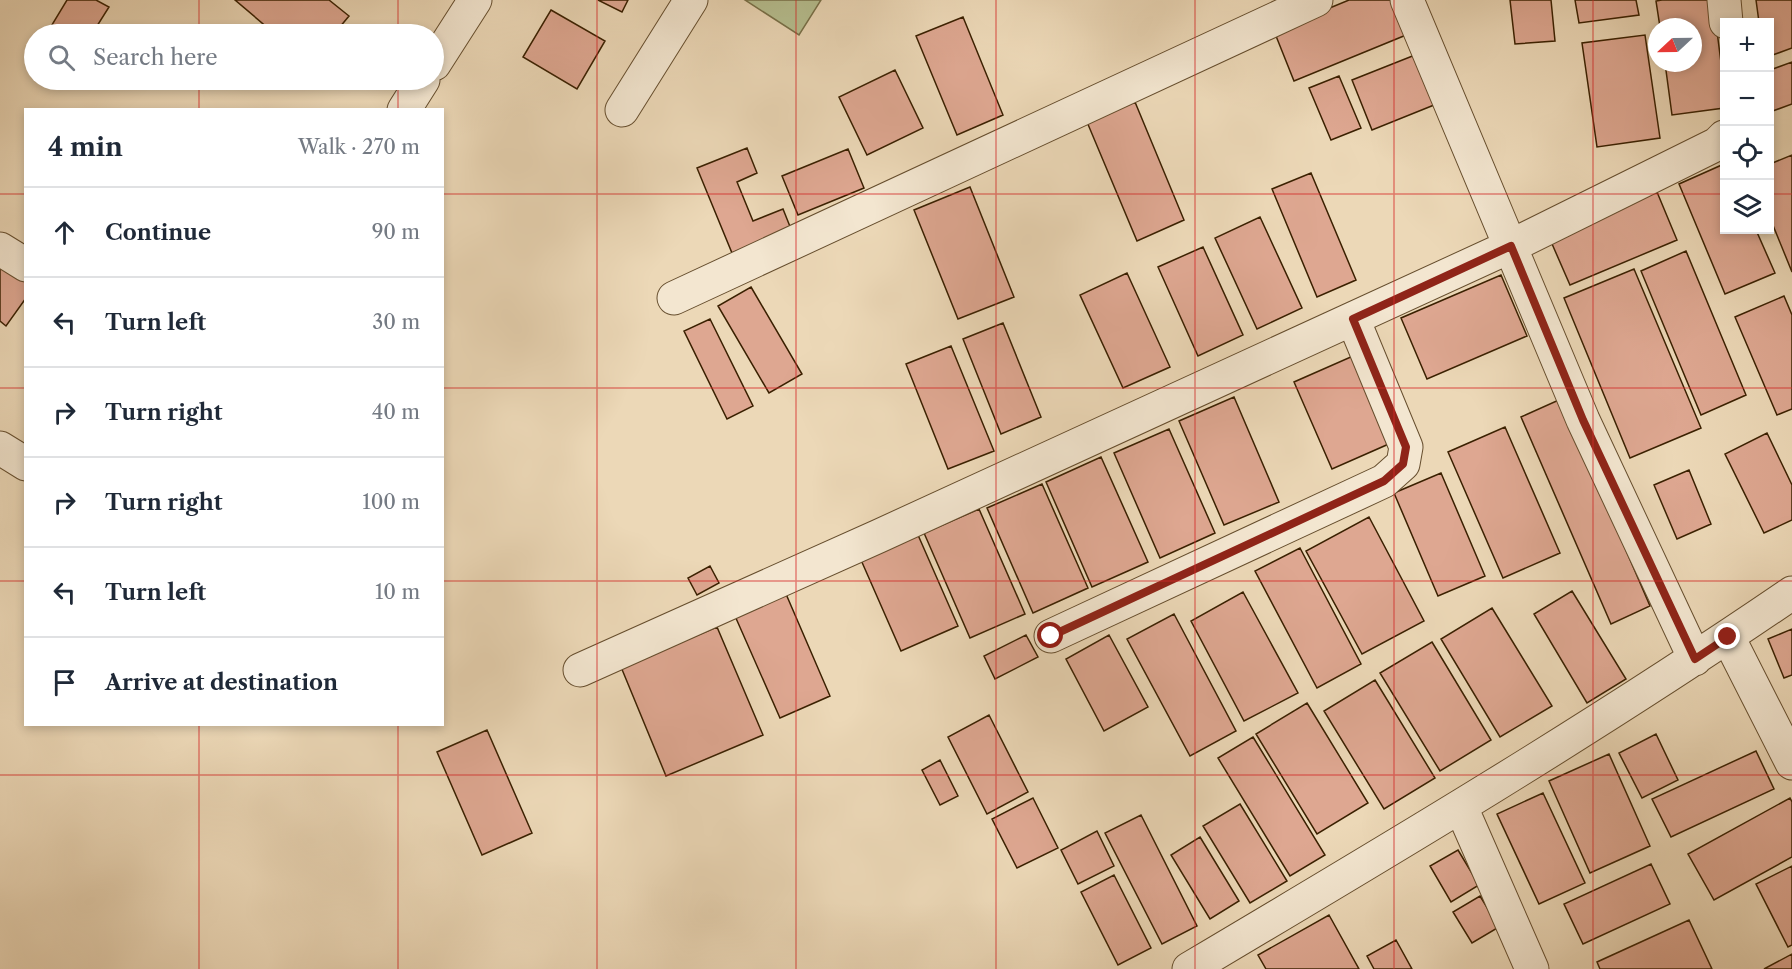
<!DOCTYPE html>
<meta charset="utf-8">
<style>
:root{--surface:#fff;--page:#f6f6f7;--text:#1f2937;--muted:#747a83;--line:#e0e1e3}
body{margin:0;font-family:"Libre Caslon Text",serif;background:var(--page);color:var(--text)}
.controls{position:absolute;right:18px;top:18px;display:grid;overflow:hidden;border-radius:0px;box-shadow:0 3px 9px #0003}
.controls button{width:54px;height:54px;display:grid;place-items:center;padding:0;border:0;border-bottom:2px solid var(--line);background:var(--surface);color:var(--text);font:30px sans-serif}
.compass{position:absolute;left:1648px;top:18px;width:54px;height:54px;border-radius:50%;background:var(--surface);box-shadow:0 3px 9px #0003;rotate:248deg}
.stop{position:absolute;width:18px;height:18px;margin:-14px;border:4px solid #8f2418;border-radius:50%;background:#fff}
.stop.end{background:#8f2418;border-color:#fff;box-shadow:0 2px 6px #0008}
.list{margin:0;padding:0;list-style:none}
h2{display:flex;justify-content:space-between;align-items:center;height:78px;margin:0;padding:0 24px;font-size:26px}
h2 small{font-size:20px;font-weight:400;color:var(--muted)}
.list li{display:grid;grid-template-columns:39px 1fr auto;gap:18px;align-items:center;box-sizing:border-box;height:90px;padding:0 24px;border-top:2px solid var(--line)}
.list b{display:block;font-size:22px;white-space:nowrap}
.list em{font-size:20px;font-style:normal;color:var(--muted)}
.icon{flex:none;width:33px;height:33px;fill:none;stroke:currentColor;stroke-width:2;stroke-linecap:round;stroke-linejoin:round}
.map{position:relative;flex:none;width:1792px;height:969px;overflow:hidden}
.search{position:absolute;background:var(--surface);box-shadow:0 3px 9px #0003;left:24px;top:24px;width:420px;height:66px;display:flex;align-items:center;gap:15px;box-sizing:border-box;padding:0 21px;border-radius:33px;color:var(--muted);font-size:22px}
.panel{position:absolute;background:var(--surface);box-shadow:0 3px 9px #0003;left:24px;top:108px;width:420px;height:618px;border-radius:0px}
.map>svg:first-child{display:block}
.green{fill:#b6bf90;stroke:#787048;stroke-width:1.5}
.building{fill:#dea791;stroke:#3a2000;stroke-width:1.5}
.lines{fill:none;stroke-linecap:round;stroke-linejoin:round}
.minor-casing{stroke:#664e2e;stroke-width:35}
.minor{stroke:#f3e6d0;stroke-width:33}
.route{stroke:#8f2418;stroke-width:8}
.grid{fill:none;stroke:#d62828;stroke-width:1.5;stroke-opacity:0.55}
</style>
<div class="map">
<svg width="1792" height="969" viewBox="0 0 1792 969">
<rect width="100%" height="100%" fill="#ecd8b7"/>
<filter id="stains"><feTurbulence type="fractalNoise" baseFrequency=".00333" numOctaves="4"/><feColorMatrix values="0 0 0 0 .2 0 0 0 0 .09 0 0 0 0 .02 0 0 0 .5 -.17"/></filter>
<radialGradient id="worn" r=".72"><stop offset=".6" stop-color="#630" stop-opacity="0"/><stop offset="1" stop-color="#630" stop-opacity=".3"/></radialGradient>
<!-- green -->
<path class="green" d="M745,0h76l-22,35z"/>
<!-- building -->
<path class="building" d="M67,0h29l13,7 -17,27h-42l-3,-1z
M235,0h94l20,16 -15,18h-59z
M598,0h30l-6,12z
M1349,0h49l13,33 -117,48 -20,-50z
M1510,0h41l4,41 -40,3z
M1575,0h61l3,15 -60,8z
M1662,0h51l11,86v22l-52,7 -7,-52h28v-36h-33l-4,-26z
M1756,0h36v48l-22,8v-34h-11z
M551,10l54,31 -28,48 -54,-32z
M963,17l40,98 -46,20 -41,-99z
M1645,35l15,103 -63,9 -15,-104z
M1420,53l19,50 -67,27 -20,-50z
M1792,62v42l-22,8v-42z
M895,70l28,58 -56,27 -28,-58z
M1339,76l22,52 -30,12 -22,-52z
M1135,102l49,118 -47,21 -50,-119z
M747,148l10,25 -20,9 16,39 30,-12 8,20 -59,24 -35,-85z
M848,149l16,39 -66,27 -16,-39z
M1792,155v117l-22,-54v-54z
M1724,164v66h32l19,43 -50,21 -46,-110z
M1311,173l45,107 -39,17 -45,-108z
M970,187l44,110 -56,22 -44,-109z
M1657,192l20,48 -107,45 -21,-48z
M1260,217l42,91 -45,21 -42,-91z
M1203,247l40,88 -45,21 -40,-89z
M1686,251l60,144 -45,20 -60,-144z
M0,252l26,19v27l-20,28 -6,-5z
M1634,269l67,159 -71,30 -66,-160z
M1127,273l43,94 -47,21 -43,-93z
M1501,275l26,61 -100,43 -26,-61z
M751,287l51,87 -33,19 -51,-87z
M1784,296l8,19v94l-15,6 -42,-98z
M710,319l43,87 -26,13 -43,-88z
M1003,323l38,94 -40,17 -38,-95z
M951,346l43,105 -46,18 -42,-105z
M1353,356l38,87 -59,26 -38,-87z
M1234,397l45,105 -55,23 -45,-104z
M1561,399l89,207 -39,18 -90,-207z
M1505,427l55,126 -57,25 -55,-126z
M1169,429l46,104 -55,25 -46,-105z
M1767,433l25,52v35l-28,13 -39,-79z
M1101,457l47,105 -56,25 -46,-105z
M1689,470l22,54 -34,15 -23,-54z
M1441,473l44,103 -47,20 -44,-103z
M1042,484l46,104 -55,25 -46,-105z
M979,509l46,105 -55,24 -46,-105z
M1369,517l55,104 -62,33 -56,-103z
M918,535l40,91 -57,25 -40,-91z
M1300,548l61,116 -44,24 -62,-117z
M710,566l9,17 -22,12 -9,-17z
M1572,591l54,88 -39,24 -53,-89z
M1243,592l55,101 -54,28 -53,-100z
M786,594l44,102 -50,22 -45,-102z
M1492,608l60,98 -52,31 -59,-98z
M1174,614l62,117 -46,25 -63,-117z
M717,627l46,108 -97,41 -45,-109z
M1792,629v46l-8,3 -16,-39z
M1026,635l12,22 -43,22 -11,-23z
M1109,635l39,72 -44,24 -38,-72z
M1432,642l59,98 -51,31 -60,-98z
M1375,680l60,98 -51,31 -60,-98z
M1307,703l61,100 -51,31 -61,-100z
M989,715l39,77 -41,22 -39,-77z
M487,730l45,103 -50,22 -45,-103z
M1656,734l22,46 -36,18 -23,-45z
M1253,737l72,118 -35,21 -72,-118z
M1756,751l18,38 -103,48 -19,-38z
M1609,754l41,92 -60,27 -41,-92z
M940,760l18,36 -18,9 -18,-35z
M1543,793l42,90 -46,21 -42,-90z
M1033,798l25,50 -41,20 -25,-49z
M1790,798l2,4v55l-78,43 -26,-46z
M1240,804l47,77 -37,22 -47,-77z
M1141,815l56,111 -35,18 -57,-111z
M1097,831l17,35 -36,18 -17,-34z
M1200,837l39,64 -29,18 -39,-64z
M1458,850l21,35 -28,17 -21,-36z
M1651,864l19,40 -87,40 -19,-40z
M1792,866v79l-4,2 -32,-63z
M1114,875l37,73 -33,17 -37,-73z
M1480,896l19,31 -27,16 -19,-31z
M1329,915l30,54h-93l-8,-14z
M1689,920l23,49h-112l-3,-7z
M1396,940l16,29h-38l-7,-13z
M1792,954v15h-28z"/>
<g class="lines">
<defs>
<path id="minor" d="M1407,0l176,420 112,239
M1724,0l2,22
M434,64l41,-64
M404,110l19,-30
M622,110l69,-110
M0,249l26,16
M674,298l642,-298
M0,448l26,16
M1051,636l333,-155 19,-17 3,-17 -53,-128
M1728,637l64,126
M580,670l299,-134 632,-290 206,-102 7,-7
M1461,807l71,162
M1189,969c204,-121 407,-242 603,-376"/>
</defs>
<!-- minor casing -->
<use href="#minor" class="minor-casing"/>
<!-- minor -->
<use href="#minor" class="minor"/>
</g>
<g class="lines">
<!-- route -->
<path class="route" d="M1051,636l333,-155 19,-17 3,-17 -53,-128 158,-73 72,174 112,239 33,-22"/>
</g>
<!-- grid -->
<path class="grid" d="M199,0v34M398,0v34M597,0v969M796,0v969M996,0v969M1195,0v969M1394,0v969M1593,0v969M199,80v30M398,80v30M0,194h26M442,194h1282M1770,194h22M0,388h26M442,388h1350M0,581h26M442,581h1350M199,724v245M398,724v245M0,775h1792"/>
<rect width="100%" height="100%" filter="url(#stains)"/>
<rect width="100%" height="100%" fill="url(#worn)"/>
</svg>
<div class="controls">
<button>+</button>
<button>−</button>
<button><svg class="icon" aria-label="locate" viewBox="0 0 24 24"><circle cx="12" cy="12" r="6"/><path d="M12 2v4M12 18v4M2 12h4M18 12h4"/></svg></button>
<button><svg class="icon" aria-label="layers" viewBox="0 0 24 24"><path d="M12 4l9 5-9 5-9-5zM3 14l9 5 9-5"/></svg></button>
</div>
<svg class="compass" viewBox="-18 -18 36 36"><path d="M0-13l5 13h-10z" fill="#e53935"/><path d="M0 13l5-13h-10z" fill="#747a83"/></svg>
<div class="stop" style="left:1051px;top:636px"></div>
<div class="stop end" style="left:1728px;top:637px"></div>
<div class="search"><svg class="icon" aria-label="search" viewBox="0 0 24 24"><circle cx="10" cy="10" r="6"/><path d="M15 15l6 6"/></svg>Search here</div>
<section class="panel">
<h2>4 min<small>Walk · 270 m</small></h2>
<ul class="list">
<li><svg class="icon" aria-label="ahead" viewBox="0 0 24 24"><path d="M12 20V5M6 11l6-6 6 6"/></svg><div><b>Continue</b></div><em>90 m</em></li>
<li><svg class="icon" aria-label="left" viewBox="0 0 24 24"><path d="M17 20v-9H6M10 6l-5 5 5 5"/></svg><div><b>Turn left</b></div><em>30 m</em></li>
<li><svg class="icon" aria-label="right" viewBox="0 0 24 24"><path d="M7 20v-9h11M14 6l5 5-5 5"/></svg><div><b>Turn right</b></div><em>40 m</em></li>
<li><svg class="icon" aria-label="right" viewBox="0 0 24 24"><path d="M7 20v-9h11M14 6l5 5-5 5"/></svg><div><b>Turn right</b></div><em>100 m</em></li>
<li><svg class="icon" aria-label="left" viewBox="0 0 24 24"><path d="M17 20v-9H6M10 6l-5 5 5 5"/></svg><div><b>Turn left</b></div><em>10 m</em></li>
<li><svg class="icon" aria-label="arrive" viewBox="0 0 24 24"><path d="M6 21V4h12l-3 4 3 4H6"/></svg><div><b>Arrive at destination</b></div></li>
</ul>
</section>
</div>
